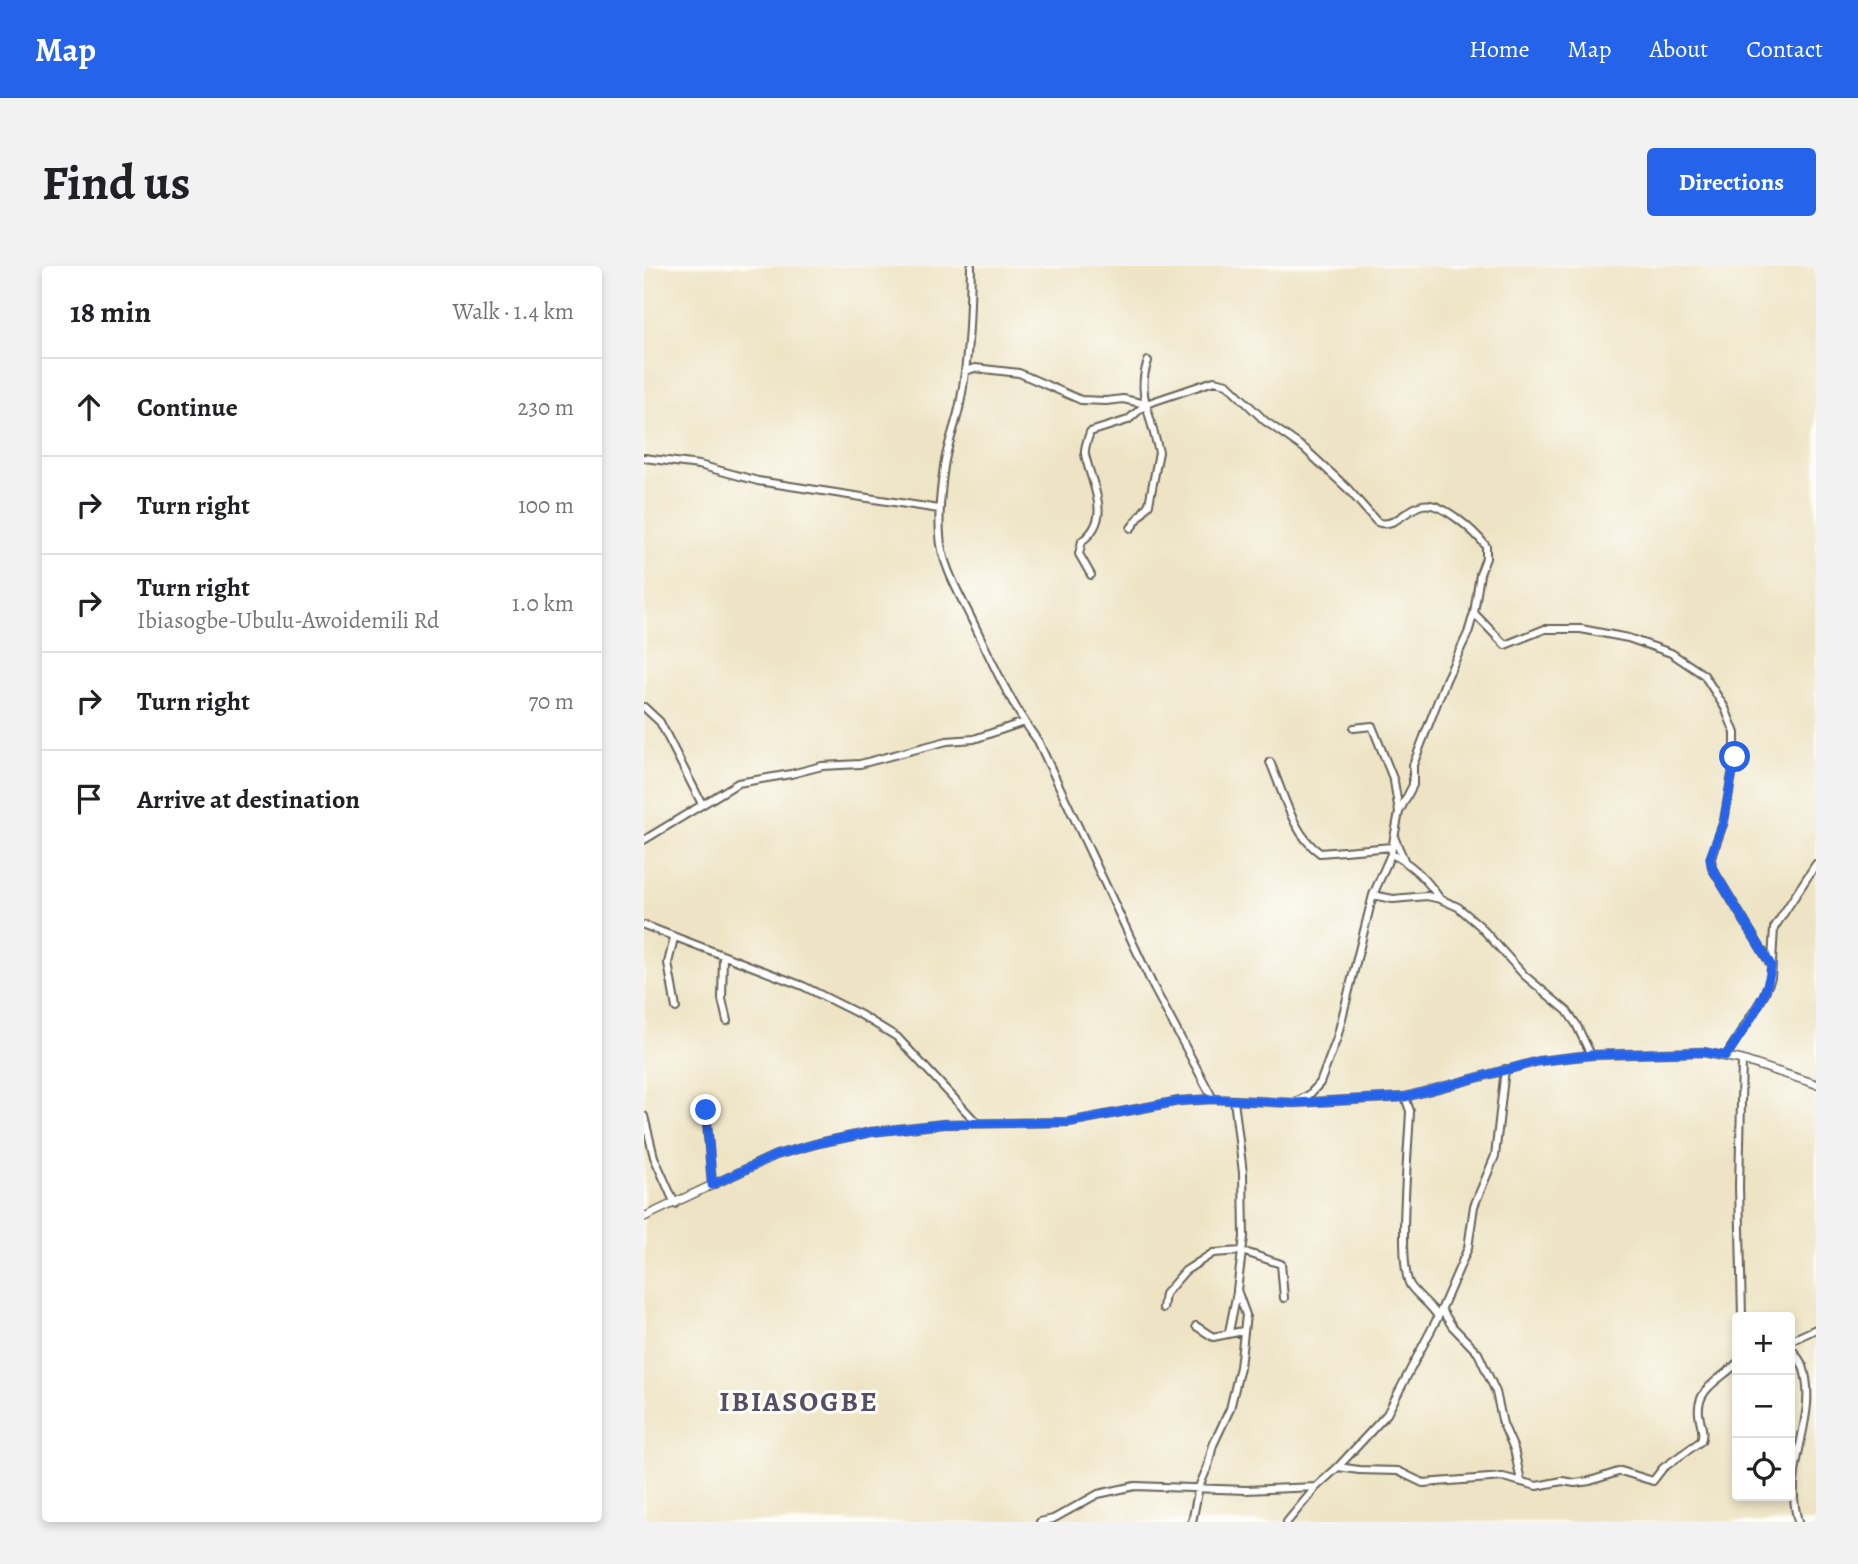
<!DOCTYPE html>
<meta charset="utf-8">
<style>
:root{--surface:#fff;--page:#f2f2f2;--text:#202124;--muted:#757577;--line:#e0e0e0;--accent:#2563eb}
body{margin:0;font-family:Alegreya,serif;background:var(--page);color:var(--text)}
.controls{position:absolute;right:21px;bottom:21px;display:grid;overflow:hidden;border-radius:7px;box-shadow:0 4px 10px #0003}
.controls button{width:63px;height:63px;display:grid;place-items:center;padding:0;border:0;border-bottom:2px solid var(--line);background:var(--surface);color:var(--text);font:35px sans-serif}
.stop{position:absolute;width:21px;height:21px;margin:-16px;border:5px solid #2563eb;border-radius:50%;background:#fff}
.stop.end{background:#2563eb;border-color:#fff;box-shadow:0 2px 7px #0008}
.list{margin:0;padding:0;list-style:none}
h2{display:flex;justify-content:space-between;align-items:center;height:91px;margin:0;padding:0 28px;font-size:30px}
h2 small{font-size:23px;font-weight:400;color:var(--muted)}
.list li{display:grid;grid-template-columns:46px 1fr auto;gap:21px;align-items:center;box-sizing:border-box;height:98px;padding:0 28px;border-top:2px solid var(--line)}
.list b{display:block;font-size:26px;white-space:nowrap}
.list p{margin:0;font-size:23px;white-space:nowrap;color:var(--muted)}
.list em{font-size:23px;font-style:normal;color:var(--muted)}
.icon{flex:none;width:38px;height:38px;fill:none;stroke:currentColor;stroke-width:2;stroke-linecap:round;stroke-linejoin:round}
.map{position:relative;flex:none;width:1172px;height:1256px;overflow:hidden;border-radius:7px}
header{display:flex;align-items:center;gap:42px;box-sizing:border-box;height:98px;padding:0 35px;background:var(--accent);color:#fff}
header strong{font-size:33px}
nav{display:flex;gap:38px;margin-inline-start:auto;font-size:24px}
.intro{display:flex;align-items:center;justify-content:space-between;box-sizing:border-box;height:168px;padding:0 42px}
h1{margin:0;font-size:49px}
.button{padding:18px 32px;border-radius:7px;background:var(--accent);color:#fff;font-size:24px;font-weight:700}
main{display:flex;gap:42px;padding:0 42px}
aside{flex:1;background:var(--surface);border-radius:7px;box-shadow:0 4px 10px #0003}
.map>svg:first-child{display:block}
.lines{fill:none;stroke-linecap:round;stroke-linejoin:round}
.minor-casing{stroke:#666257;stroke-width:10}
.tertiary-casing{stroke:#666257;stroke-width:10}
.minor{stroke:#fff;stroke-width:6}
.tertiary{stroke:#fff;stroke-width:7}
.route{stroke:#2563eb;stroke-width:9}
.labels{text-anchor:middle;dominant-baseline:central;stroke-width:6;stroke-linejoin:round;paint-order:stroke}
.district-label{font-size:28px;font-weight:bold;letter-spacing:2px;fill:#544f64;stroke:#fdfcf7}
</style>
<header>
<strong>Map</strong>
<nav><a>Home</a><a>Map</a><a>About</a><a>Contact</a></nav>
</header>
<div class="intro"><h1>Find us</h1><a class="button">Directions</a></div>
<main>
<aside>
<h2>18 min<small>Walk · 1.4 km</small></h2>
<ul class="list">
<li><svg class="icon" aria-label="ahead" viewBox="0 0 24 24"><path d="M12 20V5M6 11l6-6 6 6"/></svg><div><b>Continue</b></div><em>230 m</em></li>
<li><svg class="icon" aria-label="right" viewBox="0 0 24 24"><path d="M7 20v-9h11M14 6l5 5-5 5"/></svg><div><b>Turn right</b></div><em>100 m</em></li>
<li><svg class="icon" aria-label="right" viewBox="0 0 24 24"><path d="M7 20v-9h11M14 6l5 5-5 5"/></svg><div><b>Turn right</b><p>Ibiasogbe-Ubulu-Awoidemili Rd</p></div><em>1.0 km</em></li>
<li><svg class="icon" aria-label="right" viewBox="0 0 24 24"><path d="M7 20v-9h11M14 6l5 5-5 5"/></svg><div><b>Turn right</b></div><em>70 m</em></li>
<li><svg class="icon" aria-label="arrive" viewBox="0 0 24 24"><path d="M6 21V4h12l-3 4 3 4H6"/></svg><div><b>Arrive at destination</b></div></li>
</ul>
</aside>
<div class="map">
<svg width="1172" height="1256" viewBox="0 0 1172 1256">
<rect width="100%" height="100%" fill="#fdfcf7"/>
<filter id="ink" filterUnits="userSpaceOnUse"><feTurbulence type="fractalNoise" baseFrequency=".0143" numOctaves="2"/><feDisplacementMap in="SourceGraphic" scale="14" xChannelSelector="R" yChannelSelector="G"/><feConvolveMatrix kernelMatrix="1 2 1 2 8 2 1 2 1" color-interpolation-filters="sRGB"/></filter>
<filter id="wash" filterUnits="userSpaceOnUse"><feTurbulence type="fractalNoise" baseFrequency=".00686" numOctaves="4" result="noise"/><feDisplacementMap in="SourceGraphic" scale="28" xChannelSelector="R" yChannelSelector="G"/><feGaussianBlur stdDeviation="1.57" result="paint"/><feColorMatrix in="noise" values="0 0 0 0 0 0 0 0 0 0 0 0 0 0 0 0 0 1.4 0 .05"/><feComposite in="paint" operator="in"/></filter>
<g filter="url(#wash)">
<rect width="100%" height="100%" fill="#eee4c5"/>
</g>
<g filter="url(#ink)">
<g class="lines">
<defs>
<path id="minor" d="M327,0c-1,46 -2,92 -11,138 -4,21 -13,41 -16,62 -3,23 -6,47 -4,69 1,29 20,60 32,85 20,41 38,84 66,121l116,247 59,111
M321,105l10,-3 44,5 62,27 25,1 17,-2 23,5 68,-23 13,3 38,37 40,28 43,40 29,33c17,7 29,-13 45,-17 19,-5 53,27 64,41v12l-6,16 -6,39 -6,20 -22,47 -33,85v20l-14,27 -8,42 -18,41 -36,143 -17,45 -11,12 -13,7
M0,192l55,7 59,16 181,28
M487,262l18,-24 10,-52 -13,-48
M447,309l-12,-21 3,-13c32,-24 9,-56 3,-87 -1,-7 3,-15 5,-22l38,-12 18,-16c-4,-14 -3,-29 2,-43
M830,347l31,32 40,-16h36l47,9 43,15 33,22 21,33 10,25v24l-11,64 -13,37 1,10 59,97
M0,441l16,15 42,82
M710,462l18,-2 22,55 5,31
M626,496c13,29 22,72 50,91l72,-6
M750,571l10,23
M0,574l94,-57 53,-9 31,-8 38,-2 87,-23 27,-2 50,-17
M747,588c20,9 37,27 49,45
M729,629l20,4 34,-3 13,3 18,8 21,18 45,50 43,36 9,13 15,31
M0,659l159,61 58,29 36,22 80,86
M30,672l-6,25 8,45
M79,690l-1,43 5,22
M1082,790l37,-59 8,-19 3,-50 42,-64
M1098,794l-3,126 3,131
M761,831l5,14c-1,31 -13,153 0,174 8,12 21,19 28,32
M62,844l6,75
M0,850l10,41 21,47
M519,1042l2,-14 20,-23 28,-18 29,-2 39,13 3,34
M797,1043l11,17 26,27 18,39 7,32 11,25 7,32
M552,1060l17,11 30,-6
M585,1066l8,-40
M1146,1075l26,-12
M1146,1082c6,5 9,11 13,18 13,40 -7,77 -9,118 -1,13 1,26 4,38
M694,1201l21,3 39,1 25,12 80,-6 34,9 25,-5 13,2 15,-2 31,-10 32,10 10,-13 38,-27c4,-9 -1,-17 -2,-27 -3,-26 23,-35 38,-51
M396,1256l13,-3 45,-25 37,-8 111,4 70,-3
M548,1256l7,-35 9,-21 5,-21 17,-36 10,-42 6,-52 -9,-25 7,-53 -1,-64 -9,-73
M643,1256l29,-35 22,-20 49,-53 51,-97 30,-69 6,-42 21,-50 10,-87"/>
<path id="tertiary" d="M0,951l132,-62 43,-12 52,-11 73,-8 125,-2 110,-21 34,-2 81,4 111,-6 134,-36 52,-6 112,-3 39,8 74,24"/>
</defs>
<!-- minor casing -->
<use href="#minor" class="minor-casing"/>
<!-- tertiary casing -->
<use href="#tertiary" class="tertiary-casing"/>
<!-- minor -->
<use href="#minor" class="minor"/>
<!-- tertiary -->
<use href="#tertiary" class="tertiary"/>
</g>
</g>
<g class="lines" filter="url(#ink)">
<!-- route -->
<path class="route" d="M62,844l6,75 64,-30 43,-12 52,-11 73,-8 125,-2 110,-21 34,-2 81,4 111,-6 134,-36 52,-6 112,-3 23,4c18,-28 43,-57 45,-91l-59,-97 -2,-10 14,-37 11,-64"/>
</g>
<g class="labels">
<!-- district labels -->
<g class="district-label">
<text x="155" y="1136">IBIASOGBE</text>
</g>
</g>
</svg>
<div class="controls">
<button>+</button>
<button>−</button>
<button><svg class="icon" aria-label="locate" viewBox="0 0 24 24"><circle cx="12" cy="12" r="6"/><path d="M12 2v4M12 18v4M2 12h4M18 12h4"/></svg></button>
</div>
<div class="stop" style="left:1091px;top:491px"></div>
<div class="stop end" style="left:62px;top:844px"></div>
</div>
</main>
